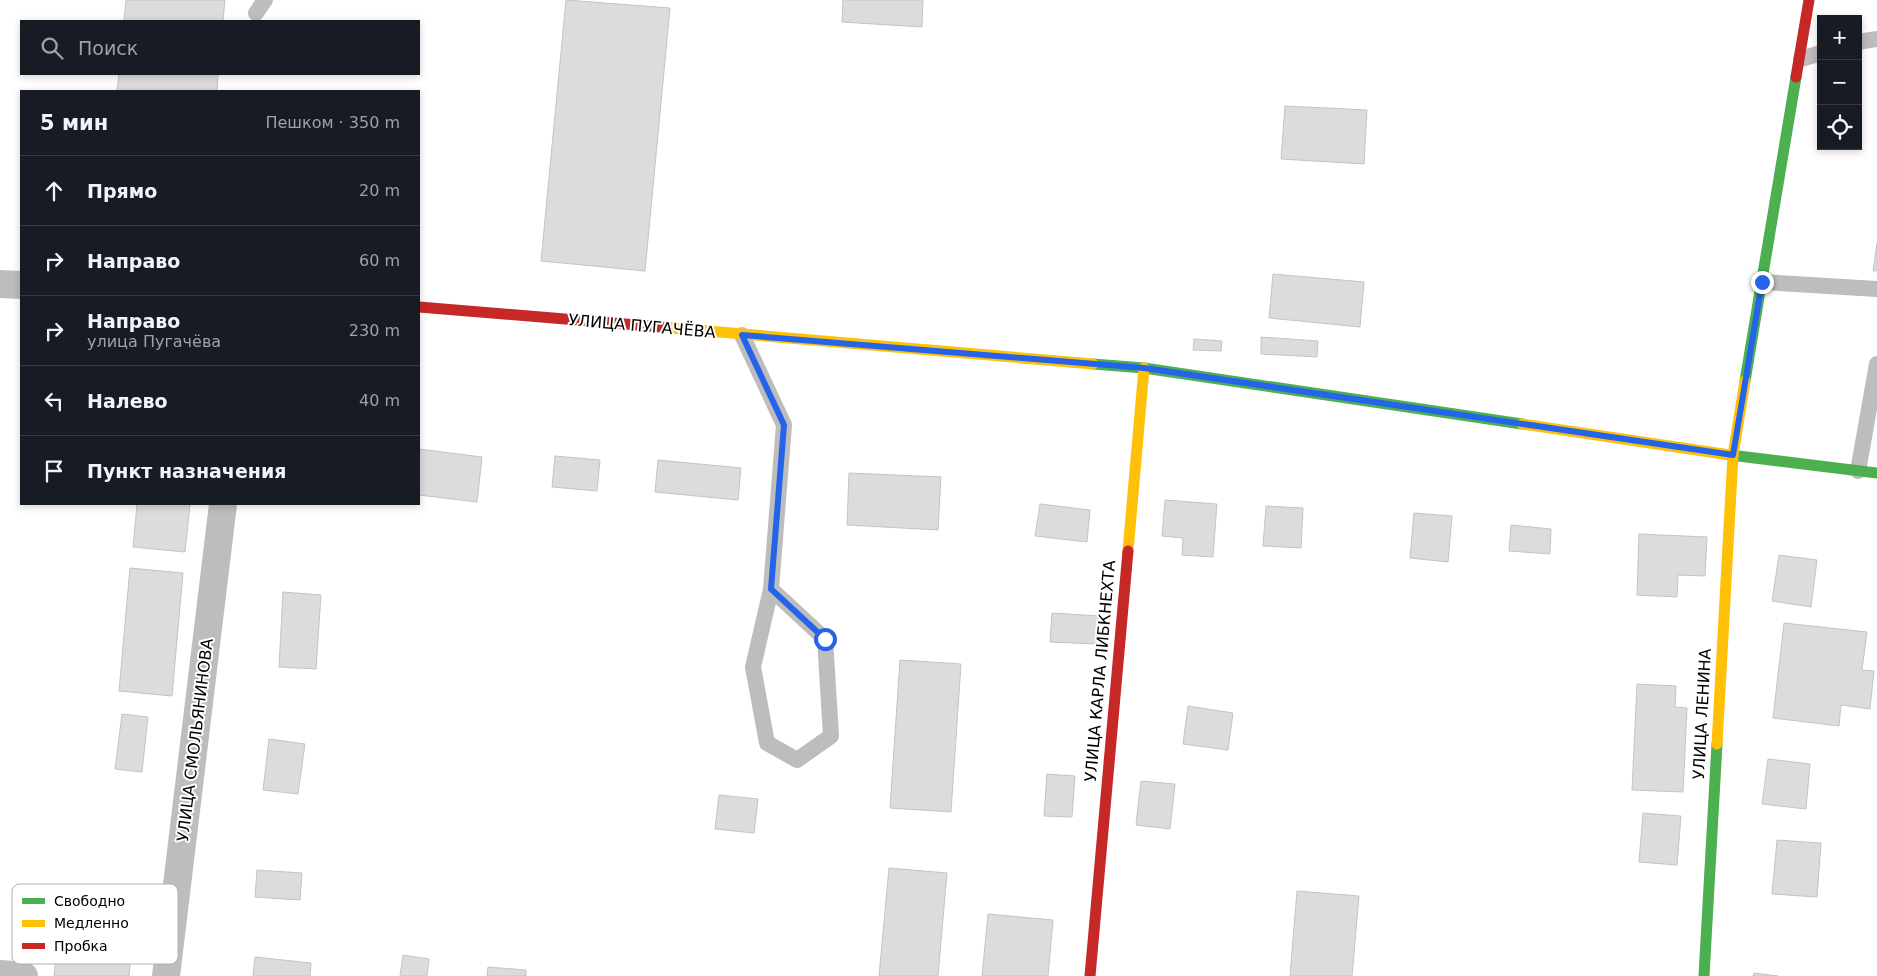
<!DOCTYPE html>
<html lang="ru">
<meta charset="utf-8">
<style>
:root{--surface:#171b24;--page:#20242c;--text:#f1f3f6;--muted:#9ea1a6;--line:#363941}
body{margin:0;font-family:"DejaVu Sans",sans-serif;background:var(--page);color:var(--text)}
.controls{position:absolute;right:15px;top:15px;display:grid;overflow:hidden;border-radius:0px;box-shadow:0 2px 8px #0003}
.controls button{width:45px;height:45px;display:grid;place-items:center;padding:0;border:0;border-bottom:1px solid var(--line);background:var(--surface);color:var(--text);font:25px sans-serif}
.stop{position:absolute;width:15px;height:15px;margin:-11px;border:4px solid #2563eb;border-radius:50%;background:#fff}
.stop.end{background:#2563eb;border-color:#fff;box-shadow:0 1px 5px #0008}
.list{margin:0;padding:0;list-style:none}
h2{display:flex;justify-content:space-between;align-items:center;height:65px;margin:0;padding:0 20px;font-size:21px}
h2 small{font-size:16px;font-weight:400;color:var(--muted)}
.list li{display:grid;grid-template-columns:32px 1fr auto;gap:15px;align-items:center;box-sizing:border-box;height:70px;padding:0 20px;border-top:1px solid var(--line)}
.list b{display:block;font-size:19px;white-space:nowrap}
.list p{margin:0;font-size:16px;white-space:nowrap;color:var(--muted)}
.list em{font-size:16px;font-style:normal;color:var(--muted)}
.icon{flex:none;width:28px;height:28px;fill:none;stroke:currentColor;stroke-width:2;stroke-linecap:round;stroke-linejoin:round}
.map{position:relative;flex:none;width:1877px;height:976px;overflow:hidden}
.search{position:absolute;background:var(--surface);box-shadow:0 2px 8px #0003;left:20px;top:20px;width:400px;height:55px;display:flex;align-items:center;gap:12px;box-sizing:border-box;padding:0 18px;border-radius:0px;color:var(--muted);font-size:19px}
.panel{position:absolute;background:var(--surface);box-shadow:0 2px 8px #0003;left:20px;top:90px;width:400px;height:415px;border-radius:0px}
.map>svg:first-child{display:block}
.building{fill:#dcdcdc;stroke:#c4c4c4}
.lines{fill:none;stroke-linecap:round;stroke-linejoin:round}
.lane{stroke:#bdbdbd;stroke-width:16}
.street{stroke:#bdbdbd;stroke-width:28}
.fast{stroke:#4caf50;stroke-width:11}
.slow{stroke:#ffc107;stroke-width:11}
.jam{stroke:#c62828;stroke-width:11}
.route{stroke:#2563eb;stroke-width:6}
.labels{text-anchor:middle;dominant-baseline:central;stroke-width:4;stroke-linejoin:round;paint-order:stroke}
.street-label{font-size:16px;fill:#000;stroke:#fff}
.key{fill:#fff;stroke:#b2b2b2;stroke-width:1}
.key-label{font-size:14px;fill:#000}
</style>
<div class="map">
<svg width="1877" height="976" viewBox="0 0 1877 976">
<rect width="100%" height="100%" fill="#fff"/>
<!-- building -->
<path class="building" d="M126,0h99l-2,21h-99z
M566,0l104,8 -25,263 -104,-10z
M843,0h80l-1,27 -80,-5z
M119,74h99l-1,17h-100z
M1285,106l82,4 -3,54 -83,-5z
M1877,243v28h-4z
M1273,274l91,8 -4,45 -91,-9z
M1261,337l57,4 -1,16 -56,-3z
M1194,339l28,2 -1,10 -28,-1z
M419,449l63,8 -5,45 -58,-7z
M555,456l45,4 -3,31 -45,-4z
M658,460l83,8 -3,32 -83,-8z
M849,473l92,4 -3,53 -91,-5z
M1165,500l52,4 -4,53 -31,-2 1,-17 -21,-2z
M137,504h53l-5,48 -52,-5z
M1040,504l50,6 -3,32 -52,-6z
M1266,506l37,2 -2,40 -38,-2z
M1414,513l38,3 -4,46 -38,-4z
M1511,525l40,4 -1,25 -41,-3z
M1639,534l68,3 -2,39 -27,-1 -1,22 -40,-2z
M1779,555l38,5 -6,47 -39,-6z
M130,568l53,5 -11,123 -53,-5z
M283,592l38,3 -5,74 -37,-2z
M1052,613l47,3 -2,28 -47,-2z
M1784,623l83,9 -5,38 12,1 -4,38 -29,-4 -2,21 -66,-8z
M900,660l61,4 -10,148 -61,-4z
M1637,684l39,2 -1,21 12,1 -4,84 -51,-2z
M1188,706l45,7 -5,37 -45,-6z
M122,714l26,3 -6,55 -27,-3z
M269,739l36,5 -7,50 -35,-4z
M1768,759l42,5 -4,45 -44,-5z
M1047,774l28,2 -3,41 -28,-1z
M1141,781l34,3 -5,45 -34,-4z
M719,795l39,4 -4,34 -39,-4z
M1643,813l38,3 -4,49 -38,-3z
M1777,840l44,3 -4,54 -45,-3z
M889,868l58,5 -9,103h-59z
M257,870l45,3 -2,27 -45,-3z
M1297,891l62,5 -7,80h-62z
M988,914l65,6 -5,56h-66z
M58,938l74,7 -3,31h-75z
M403,955l26,4 -2,17h-27z
M255,957l56,6 -1,13h-57z
M488,967l38,3v6h-39z
M1754,973l24,3h-25z"/>
<g class="lines">
<!-- lane -->
<path class="lane" d="M256,13l9,-13
M1858,42l19,-3
M1801,59l20,-6
M1763,282l114,7
M742,335l42,90 -13,164 -18,78 14,76 30,17 34,-24 -6,-97 -54,-50
M1858,471l19,-107"/>
<!-- street -->
<path class="street" d="M0,284l21,1
M0,974l24,2
M166,976l57,-472"/>
<!-- fast -->
<path class="fast" d="M1093,364l51,4 378,56
M1745,381l51,-304
M1730,455l147,18
M1704,976l13,-232"/>
<!-- slow -->
<path class="slow" d="M661,327l432,37
M1522,424l208,31
M1128,551l16,-183
M1717,744l16,-289 12,-74"/>
<!-- jam -->
<path class="jam" d="M1796,77l13,-77
M419,307l242,20
M1090,976l38,-425"/>
</g>
<g class="lines">
<!-- route -->
<path class="route" d="M825,639l-54,-50 13,-164 -42,-90 402,33 589,87 29,-173"/>
</g>
<g class="labels">
<!-- street labels -->
<g class="street-label">
<text transform="translate(642 326) rotate(5)">УЛИЦА ПУГАЧЁВА</text>
<text transform="translate(1100 671) rotate(-85)">УЛИЦА КАРЛА ЛИБКНЕХТА</text>
<text transform="translate(1702 714) rotate(-87)">УЛИЦА ЛЕНИНА</text>
<text transform="translate(195 740) rotate(-83)">УЛИЦА СМОЛЬЯНИНОВА</text>
</g>
</g>
<!-- legend -->
<rect x="12" y="884" width="166" height="80" rx="8" class="key"/>
<rect x="22" y="898" width="23" height="6" fill="#4caf50"/>
<rect x="22" y="920" width="23" height="7" fill="#ffc107"/>
<rect x="22" y="943" width="23" height="6" fill="#c62828"/>
<g class="key-label">
<text x="54" y="906">Свободно</text>
<text x="54" y="928">Медленно</text>
<text x="54" y="951">Пробка</text>
</g>
</svg>
<div class="controls">
<button>+</button>
<button>−</button>
<button><svg class="icon" aria-label="locate" viewBox="0 0 24 24"><circle cx="12" cy="12" r="6"/><path d="M12 2v4M12 18v4M2 12h4M18 12h4"/></svg></button>
</div>
<div class="stop" style="left:825px;top:639px"></div>
<div class="stop end" style="left:1762px;top:282px"></div>
<div class="search"><svg class="icon" aria-label="search" viewBox="0 0 24 24"><circle cx="10" cy="10" r="6"/><path d="M15 15l6 6"/></svg>Поиск</div>
<section class="panel">
<h2>5 мин<small>Пешком · 350 m</small></h2>
<ul class="list">
<li><svg class="icon" aria-label="ahead" viewBox="0 0 24 24"><path d="M12 20V5M6 11l6-6 6 6"/></svg><div><b>Прямо</b></div><em>20 m</em></li>
<li><svg class="icon" aria-label="right" viewBox="0 0 24 24"><path d="M7 20v-9h11M14 6l5 5-5 5"/></svg><div><b>Направо</b></div><em>60 m</em></li>
<li><svg class="icon" aria-label="right" viewBox="0 0 24 24"><path d="M7 20v-9h11M14 6l5 5-5 5"/></svg><div><b>Направо</b><p>улица Пугачёва</p></div><em>230 m</em></li>
<li><svg class="icon" aria-label="left" viewBox="0 0 24 24"><path d="M17 20v-9H6M10 6l-5 5 5 5"/></svg><div><b>Налево</b></div><em>40 m</em></li>
<li><svg class="icon" aria-label="arrive" viewBox="0 0 24 24"><path d="M6 21V4h12l-3 4 3 4H6"/></svg><div><b>Пункт назначения</b></div></li>
</ul>
</section>
</div>
